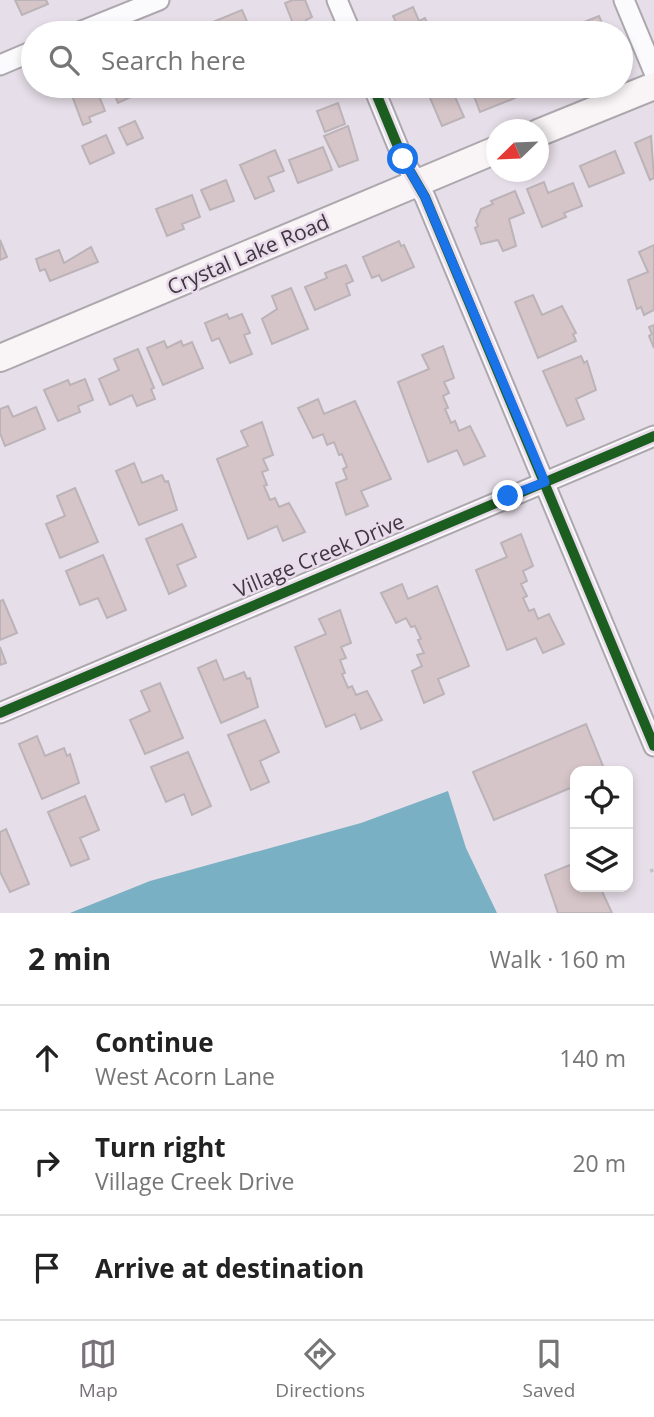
<!DOCTYPE html>
<meta charset="utf-8">
<style>
:root{--surface:#fff;--page:#f6f6f6;--text:#222;--muted:#767676;--line:#e0e0e0;--accent:#79727a}
body{margin:0;font-family:"Open Sans",sans-serif;background:var(--page);color:var(--text)}
.controls{position:absolute;right:21px;bottom:21px;display:grid;overflow:hidden;border-radius:14px;box-shadow:0 4px 10px #0003}
.controls button{width:63px;height:63px;display:grid;place-items:center;padding:0;border:0;border-bottom:2px solid var(--line);background:var(--surface);color:var(--text);font:35px sans-serif}
.compass{position:absolute;left:486px;top:119px;width:63px;height:63px;border-radius:50%;background:var(--surface);box-shadow:0 4px 10px #0003;rotate:247deg}
.stop{position:absolute;width:21px;height:21px;margin:-16px;border:5px solid #1a73e8;border-radius:50%;background:#fff}
.stop.end{background:#1a73e8;border-color:#fff;box-shadow:0 2px 7px #0008}
.list{margin:0;padding:0;list-style:none}
h2{display:flex;justify-content:space-between;align-items:center;height:91px;margin:0;padding:0 28px;font-size:30px}
h2 small{font-size:23px;font-weight:400;color:var(--muted)}
.list li{display:grid;grid-template-columns:46px 1fr auto;gap:21px;align-items:center;box-sizing:border-box;height:105px;padding:0 28px;border-top:2px solid var(--line)}
.list b{display:block;font-size:26px;white-space:nowrap}
.list p{margin:0;font-size:23px;white-space:nowrap;color:var(--muted)}
.list em{font-size:23px;font-style:normal;color:var(--muted)}
.icon{flex:none;width:38px;height:38px;fill:none;stroke:currentColor;stroke-width:2;stroke-linecap:round;stroke-linejoin:round}
.map{position:relative;flex:none;width:654px;height:913px;overflow:hidden}
.search{position:absolute;background:var(--surface);box-shadow:0 4px 10px #0003;left:21px;right:21px;top:21px;height:77px;display:flex;align-items:center;gap:18px;box-sizing:border-box;padding:0 24px;border-radius:38px;color:var(--muted);font-size:26px}
.sheet{height:406px;background:var(--surface)}
nav{display:flex;justify-content:space-around;align-items:center;box-sizing:border-box;height:98px;border-top:2px solid var(--line);background:var(--surface);font-size:19px;color:var(--muted)}
nav a{display:grid;justify-items:center;gap:4px}
nav .on{color:var(--accent)}
.map>svg:first-child{display:block}
.water{fill:#7ab0c3}
.building{fill:#d6c5c8;stroke:#bbb3b7;stroke-width:2}
.lines{fill:none;stroke-linecap:round;stroke-linejoin:round}
.street-casing{stroke:#ada7ae;stroke-width:23}
.secondary-casing{stroke:#ada7ae;stroke-width:30}
.path{stroke:#c4c2c4;stroke-width:3.5;stroke-dasharray:3.5 5;stroke-linecap:butt}
.street{stroke:#fbfafc;stroke-width:19}
.secondary{stroke:#f9f5f6;stroke-width:26}
.cycleway-casing{stroke:#e9dbeb;stroke-width:15}
.cycleway{stroke:#1b5e20;stroke-width:10}
.route{stroke:#1a73e8;stroke-width:9}
.labels{text-anchor:middle;dominant-baseline:central;stroke-width:5;stroke-linejoin:round;paint-order:stroke}
.street-label{font-size:21px;fill:#3e383f;stroke:#e9dbeb}
</style>
<div class="map">
<svg width="654" height="913" viewBox="0 0 654 913">
<rect width="100%" height="100%" fill="#e6dee8"/>
<!-- water -->
<path class="water" d="M448,791l18,57 31,65h-427l80,-32 211,-58z"/>
<!-- building -->
<path class="building" d="M15,0h31l2,4 -26,11z
M293,0h12l7,17 -6,3 2,6 -12,5 -11,-28z
M413,7l6,14 6,-3 7,15h-31l-8,-17z
M242,10l9,21 -53,2 7,-3 -2,-4z
M599,16l7,17h-40l-2,-3z
M111,86h26l-7,3 3,7 -15,7z
M444,86h6l14,31 -22,9 -14,-33z
M476,86h35l4,12 -35,14 -9,-24z
M85,87l4,8 8,-4 8,20 -16,6 2,5 -8,3 -12,-32z
M338,103l7,21 -20,8 -8,-21z
M135,121l8,17 -16,7 -8,-17z
M348,126l10,34 -19,7 -15,-31z
M106,135l8,18 -24,11 -8,-18z
M651,136l3,42 -4,2 -15,-37z
M323,147l9,23 -34,13 -9,-23z
M275,150l9,21 -16,6 6,14 -19,8 -15,-34z
M615,151l9,22 -35,14 -9,-21z
M226,180l8,21 -24,9 -9,-20z
M544,182l4,11 25,-10 9,23 -18,7 2,4 -24,10 -15,-38z
M515,191l9,22 -15,6 7,27 -13,5 -5,-11 -17,4 -6,-16 3,-2 -2,-5 5,-12 12,-5 -2,-3z
M192,195l8,22 -18,7 2,5 -17,7 -11,-27z
M0,240l7,17 -7,3z
M399,241l2,5 3,-1 10,22 -32,14 -3,-6 -7,3 -9,-21z
M654,245v65l-10,5 -3,-8 -4,2 -9,-29 20,-8 -9,-20z
M91,247l7,15 -48,19 -5,-12 -5,2 -4,-12 23,-9 5,13z
M346,265l7,16 -7,3 4,11 -35,15 -10,-23 22,-9 -2,-5z
M291,288l17,41 -36,15 -10,-25 15,-10 -5,-13z
M533,295l9,20 20,-9 14,27 -3,1 3,7 -38,17 -23,-56z
M227,314l2,5 13,-5 8,19 -6,2 8,19 -22,9 -11,-25 -7,3 -7,-18z
M654,325v23l-5,-12 3,-2 -3,-7z
M164,341l3,7 14,-7 2,5 9,-4 11,26 -40,17 -16,-37z
M443,346l11,32 -10,4 5,11 -6,3 5,12 -3,1 6,14 4,-2 4,10 11,-5 15,30 -21,9 -7,-15 -29,12 -30,-80 31,-13 -7,-14z
M138,349l16,39 -3,1 4,10 -18,7 -5,-11 -22,10 -11,-26 20,-9 -5,-11z
M581,356l3,7 3,-2 9,29 -20,9 8,20 -17,7 -24,-55z
M85,379l8,21 -15,6 2,6 -22,9 -14,-31 24,-10 2,5z
M318,399l6,15 31,-13 36,78 -30,12 7,15 -22,9 -10,-32 11,-4 -4,-10 4,-2 -5,-13 -3,1 -5,-13 -7,3 -4,-11 -10,4 -15,-30z
M8,406l5,11 23,-10 9,22 -40,17 -5,-13v-24z
M262,422l11,33 -10,4 5,11 -6,2 5,13 -3,1 6,14 5,-2 4,9 10,-4 16,29 -22,9 -6,-15 -29,13 -31,-80 31,-13 -7,-15z
M134,463l8,20 20,-8 3,7 3,-1 9,29 -38,15 -23,-54z
M75,488l23,54 -38,16 -14,-34 19,-8 -8,-20z
M182,524l14,33 -19,8 9,21 -17,8 -23,-55z
M521,534l12,32 -10,5 4,10 -6,3 6,12 -4,2 6,13 5,-2 4,10 11,-5 15,30 -21,9 -7,-15 -29,12 -31,-80 31,-13 -6,-14z
M103,555l23,55 -19,8 -9,-20 -18,7 -14,-34z
M402,584l6,15 29,-13 32,80 -31,13 6,15 -20,9 -12,-32 10,-5 -5,-11 7,-2 -6,-13 3,-1 -6,-13 -4,1 -5,-9 -10,5 -15,-30z
M3,600l14,33 -17,7v-39z
M340,610l11,33 -10,4 5,11 -6,2 5,13 -3,1 6,14 4,-2 4,9 11,-4 15,29 -21,9 -6,-15 -29,13 -31,-80 31,-13 -7,-15z
M0,647l6,16 -6,2z
M216,660l8,20 20,-8 3,7 3,-1 8,29 -37,16 -23,-55z
M160,683l23,55 -38,16 -15,-34 20,-9 -9,-20z
M265,720l14,32 -19,9 9,21 -18,8 -23,-55z
M586,724l19,47h-30v15l-81,34 -21,-48z
M37,736l8,20 19,-8 3,8 3,-2 9,29 -37,16 -23,-55z
M188,752l23,54 -19,9 -8,-21 -18,8 -15,-35z
M85,796l14,34 -19,8 9,21 -18,7 -23,-54z
M6,829l23,55 -19,8 -10,-20v-40z
M575,863v24h25l12,26h-54l-13,-38z"/>
<g class="lines">
<defs>
<path id="street" d="M337,0l14,33
M624,0l30,72
M77,33l82,-33
M0,65l33,-14
M373,86l30,73 22,38 229,549
M0,713l654,-277"/>
<path id="secondary" d="M538,133l116,-47
M0,358l496,-208"/>
</defs>
<!-- street casing -->
<use href="#street" class="street-casing"/>
<!-- secondary casing -->
<use href="#secondary" class="secondary-casing"/>
<!-- path -->
<path class="path" d="M650,871l4,-1"/>
<!-- street -->
<use href="#street" class="street"/>
<!-- secondary -->
<use href="#secondary" class="secondary"/>
<defs>
<path id="cycleway" d="M373,86l30,73 22,38 229,549
M0,713l654,-277"/>
</defs>
<!-- cycleway casing -->
<use href="#cycleway" class="cycleway-casing"/>
<!-- cycleway -->
<use href="#cycleway" class="cycleway"/>
</g>
<g class="lines">
<!-- route -->
<path class="route" d="M403,159l22,38 120,285 -37,14"/>
</g>
<g class="labels">
<!-- street labels -->
<g class="street-label">
<text transform="translate(248 254) rotate(-23)">Crystal Lake Road</text>
<text transform="translate(319 555) rotate(-23)">Village Creek Drive</text>
</g>
</g>
</svg>
<div class="controls">
<button><svg class="icon" aria-label="locate" viewBox="0 0 24 24"><circle cx="12" cy="12" r="6"/><path d="M12 2v4M12 18v4M2 12h4M18 12h4"/></svg></button>
<button><svg class="icon" aria-label="layers" viewBox="0 0 24 24"><path d="M12 4l9 5-9 5-9-5zM3 14l9 5 9-5"/></svg></button>
</div>
<svg class="compass" viewBox="-18 -18 36 36"><path d="M0-13l5 13h-10z" fill="#e53935"/><path d="M0 13l5-13h-10z" fill="#767676"/></svg>
<div class="stop" style="left:403px;top:159px"></div>
<div class="stop end" style="left:508px;top:496px"></div>
<div class="search"><svg class="icon" aria-label="search" viewBox="0 0 24 24"><circle cx="10" cy="10" r="6"/><path d="M15 15l6 6"/></svg>Search here</div>
</div>
<section class="sheet">
<h2>2 min<small>Walk · 160 m</small></h2>
<ul class="list">
<li><svg class="icon" aria-label="ahead" viewBox="0 0 24 24"><path d="M12 20V5M6 11l6-6 6 6"/></svg><div><b>Continue</b><p>West Acorn Lane</p></div><em>140 m</em></li>
<li><svg class="icon" aria-label="right" viewBox="0 0 24 24"><path d="M7 20v-9h11M14 6l5 5-5 5"/></svg><div><b>Turn right</b><p>Village Creek Drive</p></div><em>20 m</em></li>
<li><svg class="icon" aria-label="arrive" viewBox="0 0 24 24"><path d="M6 21V4h12l-3 4 3 4H6"/></svg><div><b>Arrive at destination</b></div></li>
</ul>
</section>
<nav>
<a class="on"><svg class="icon" aria-label="map" viewBox="0 0 24 24"><path d="M3 6l6-2 6 2 6-2v14l-6 2-6-2-6 2zM9 4v14M15 6v14"/></svg>Map</a>
<a><svg class="icon" aria-label="directions" viewBox="0 0 24 24"><path d="M12 3l9 9-9 9-9-9zM9 14v-3h6M13 9l2 2-2 2"/></svg>Directions</a>
<a><svg class="icon" aria-label="saved" viewBox="0 0 24 24"><path d="M7 4h10v16l-5-4-5 4z"/></svg>Saved</a>
</nav>
